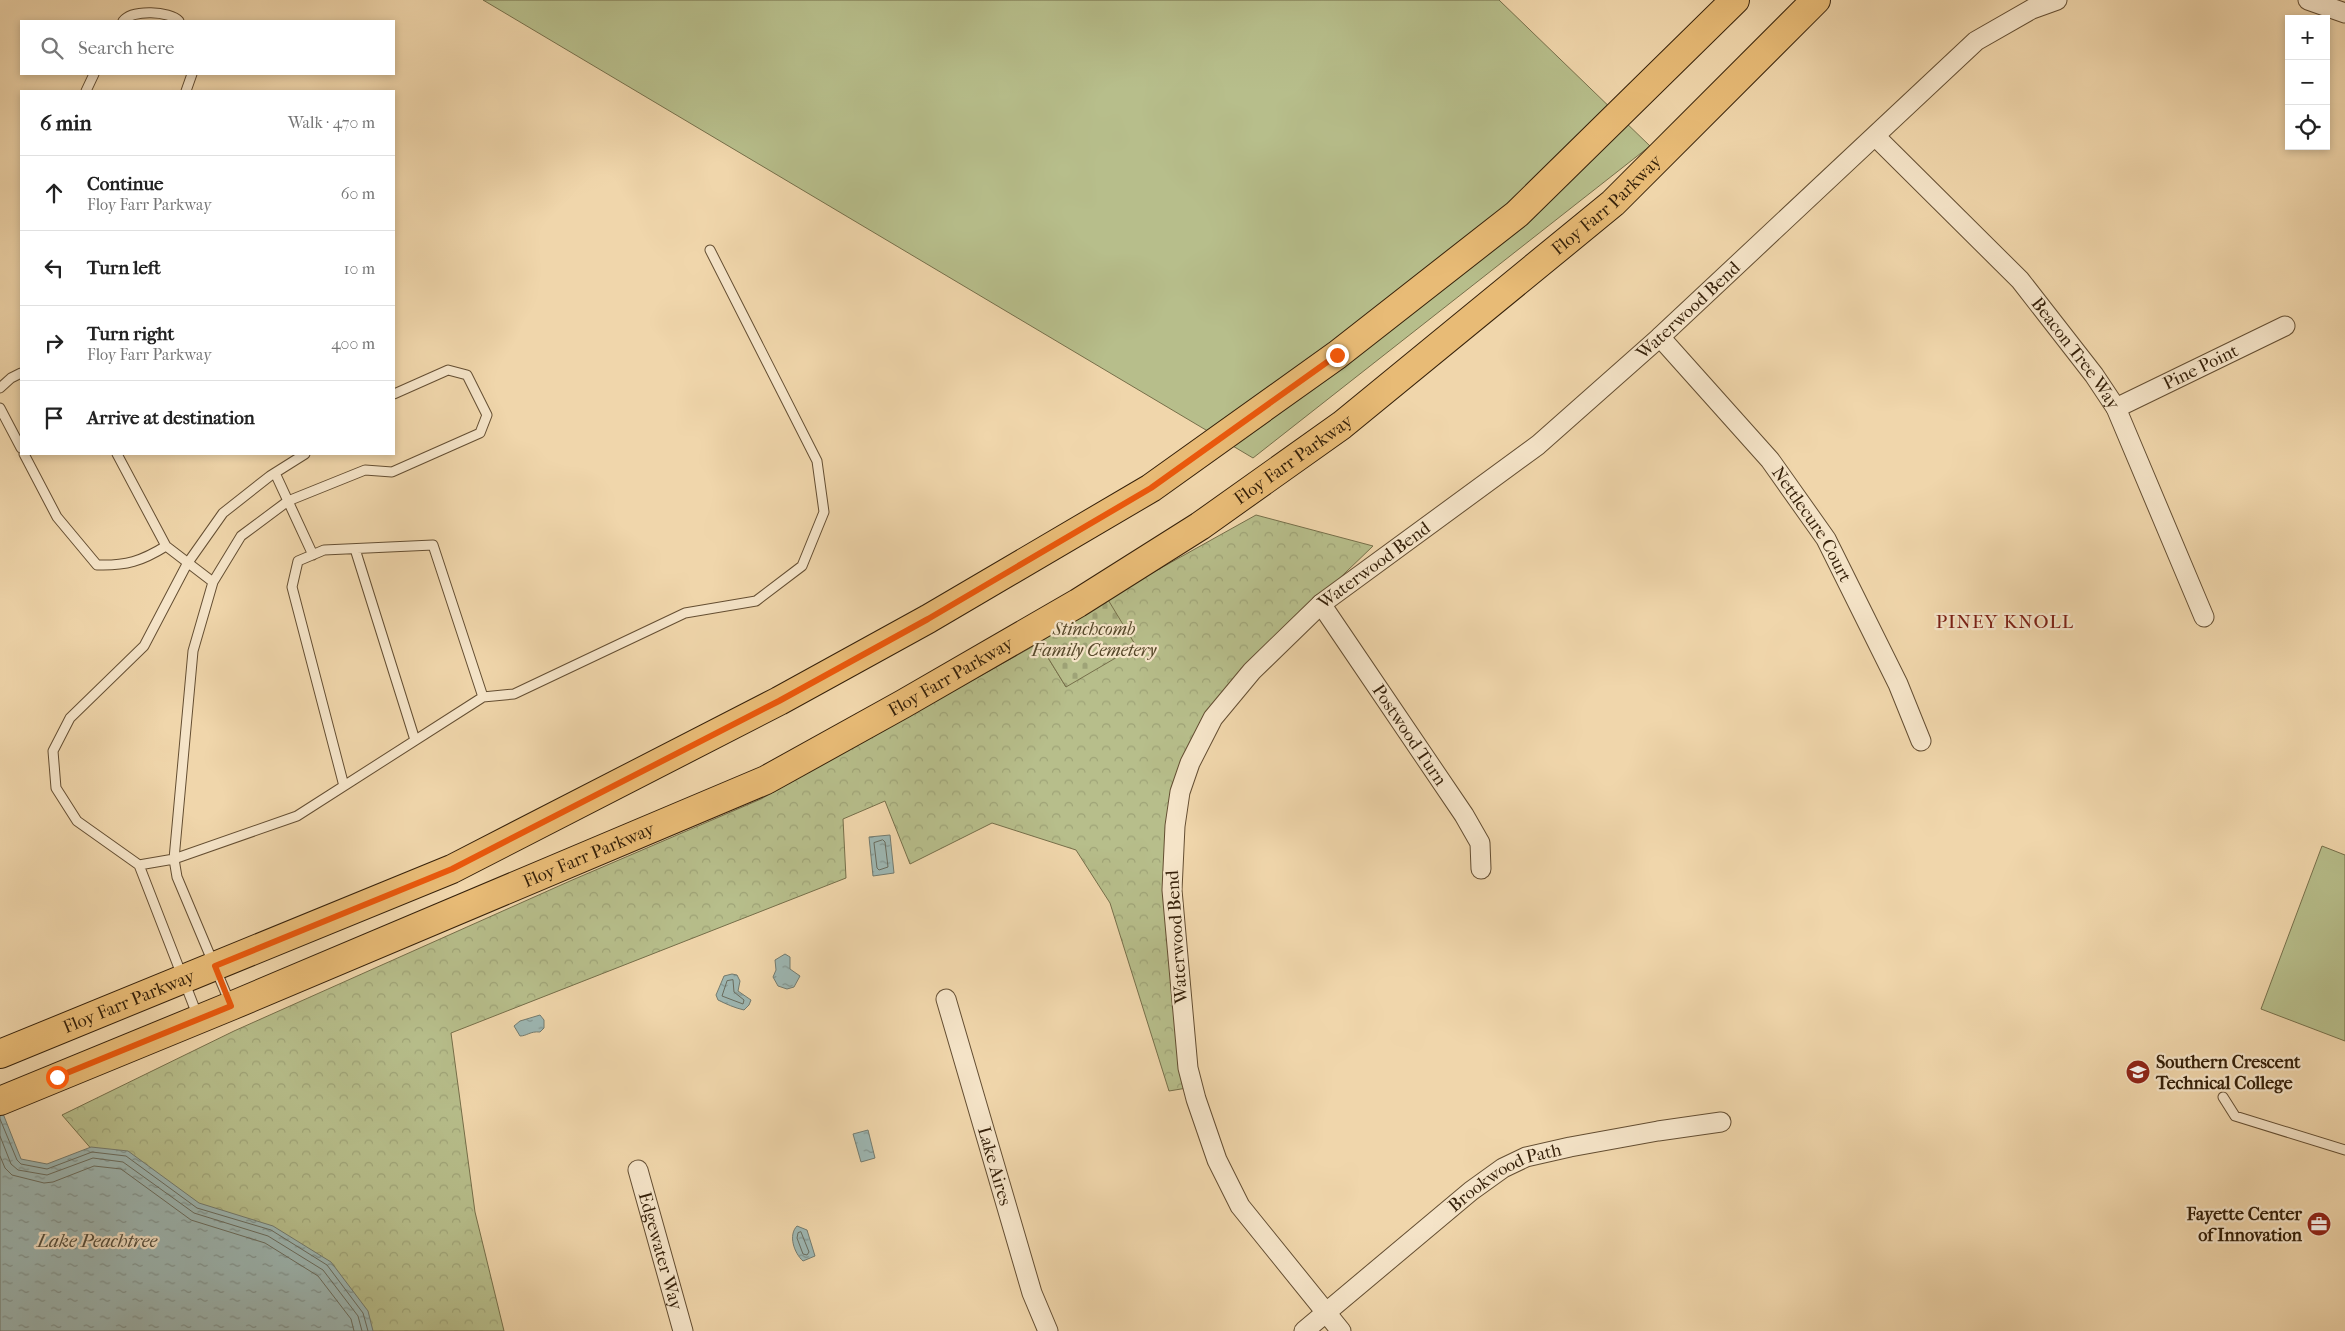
<!DOCTYPE html>
<meta charset="utf-8">
<style>
:root{--surface:#fff;--page:#f2f2f2;--text:#222;--muted:#767676;--line:#e0e0e0}
body{margin:0;font-family:"IM FELL French Canon",serif;background:var(--page);color:var(--text)}
.controls{position:absolute;right:15px;top:15px;display:grid;overflow:hidden;border-radius:0px;box-shadow:0 2px 8px #0003}
.controls button{width:45px;height:45px;display:grid;place-items:center;padding:0;border:0;border-bottom:1px solid var(--line);background:var(--surface);color:var(--text);font:25px sans-serif}
.stop{position:absolute;width:15px;height:15px;margin:-11px;border:4px solid #ea580c;border-radius:50%;background:#fff}
.stop.end{background:#ea580c;border-color:#fff;box-shadow:0 1px 5px #0008}
.list{margin:0;padding:0;list-style:none}
h2{display:flex;justify-content:space-between;align-items:center;height:65px;margin:0;padding:0 20px;font-size:21px}
h2 small{font-size:16px;font-weight:400;color:var(--muted)}
.list li{display:grid;grid-template-columns:32px 1fr auto;gap:15px;align-items:center;box-sizing:border-box;height:75px;padding:0 20px;border-top:1px solid var(--line)}
.list b{display:block;font-size:19px;white-space:nowrap}
.list p{margin:0;font-size:16px;white-space:nowrap;color:var(--muted)}
.list em{font-size:16px;font-style:normal;color:var(--muted)}
.icon{flex:none;width:28px;height:28px;fill:none;stroke:currentColor;stroke-width:2;stroke-linecap:round;stroke-linejoin:round}
.map{position:relative;flex:none;width:2345px;height:1331px;overflow:hidden}
.search{position:absolute;background:var(--surface);box-shadow:0 2px 8px #0003;left:20px;top:20px;width:375px;height:55px;display:flex;align-items:center;gap:12px;box-sizing:border-box;padding:0 18px;border-radius:0px;color:var(--muted);font-size:19px}
.panel{position:absolute;background:var(--surface);box-shadow:0 2px 8px #0003;left:20px;top:90px;width:375px;height:365px;border-radius:0px}
.map>svg:first-child{display:block}
.green{fill:#b7be8b;stroke:#766f4a}
.forest{fill:url(#forest-crowns);stroke:#766f4a}
.cemetery{fill:url(#cemetery-stones);stroke:#766f4a}
.water{fill:url(#water-ripples);stroke:#737b6f}
.lines{fill:none;stroke-linecap:round;stroke-linejoin:round}
.shore{stroke:#696c5e;stroke-width:1}
.lane-casing{stroke:#644e32;stroke-width:11}
.street-casing{stroke:#644e32;stroke-width:21}
.primary-casing{stroke:#352009;stroke-width:30}
.lane{stroke:#f5e4c8;stroke-width:9}
.street{stroke:#f5e4c8;stroke-width:19}
.primary{stroke:#e8bb76;stroke-width:28}
.route{stroke:#ea580c;stroke-width:6}
.labels{text-anchor:middle;dominant-baseline:central;stroke-width:4.5;stroke-linejoin:round;paint-order:stroke}
.street-label{font-size:18px;fill:#352009;stroke:#f5e4c8}
.park-label{font-size:18px;font-style:italic;fill:#56482a;stroke:#f5e4c8}
.poi-label{font-size:18px;font-weight:bold;fill:#352009;stroke:#f5e4c8;text-anchor:start}
.neighbourhood-label{font-size:19px;letter-spacing:1px;fill:#7a1f14;stroke:#f5e4c8}
.water-label{font-size:19px;font-style:italic;fill:#544d3c;stroke:#f5e4c8}
</style>
<div class="map">
<svg width="2345" height="1331" viewBox="0 0 2345 1331">
<defs>
<pattern id="forest-crowns" width="20" height="18" patternUnits="userSpaceOnUse" patternTransform="scale(1.25)"><rect width="20" height="18" fill="#b7be8b"/><path d="M2 6a3 3 0 1 1 6 0M12 15a3 3 0 1 1 6 0" fill="none" stroke="#9ea377"/></pattern>
<pattern id="cemetery-stones" width="16" height="16" patternUnits="userSpaceOnUse" patternTransform="scale(1.25)"><rect width="16" height="16" fill="#b7be8b"/><path d="M2 7V4a2 2 0 0 1 4 0v3zM10 15v-3a2 2 0 0 1 4 0v3z" fill="#9ea377"/></pattern>
<pattern id="water-ripples" width="26" height="14" patternUnits="userSpaceOnUse" patternTransform="scale(1.25)"><rect width="26" height="14" fill="#9db7b3"/><path d="M2 4q2-2 4 0t4 0M15 11q2-2 4 0t4 0" fill="none" stroke="#819490"/></pattern>
</defs>
<rect width="100%" height="100%" fill="#f0d6ab"/>
<filter id="stains"><feTurbulence type="fractalNoise" baseFrequency=".004" numOctaves="4"/><feColorMatrix values="0 0 0 0 .2 0 0 0 0 .09 0 0 0 0 .02 0 0 0 .5 -.17"/></filter>
<radialGradient id="worn" r=".72"><stop offset=".6" stop-color="#630" stop-opacity="0"/><stop offset="1" stop-color="#630" stop-opacity=".3"/></radialGradient>
<!-- green -->
<path class="green" d="M483,0h1016l151,146 -397,312z
M2322,846l23,9v186l-84,-32z"/>
<!-- forest -->
<path class="forest" d="M1256,515l117,31 -137,132 -53,82 -17,136 21,192 -18,3 -59,-188 -34,-53 -84,-27 -82,41 -25,-63 -42,18 3,59 -395,155 24,179 29,119h-154l-256,-179 -32,-37 172,-84 336,-150 191,-82 278,-156 27,44 41,-89z"/>
<!-- cemetery -->
<path class="cemetery" d="M1107,598l29,48 -70,41 -27,-44z"/>
<!-- water -->
<path class="water" d="M890,835l4,38 -21,3 -4,-39z
M785,954l5,3v12l10,7 -6,11 -7,2 -9,-3 -5,-9 3,-7 -1,-10z
M732,974l5,1 3,6 -2,10 13,9 -2,5 -5,5c-9,-2 -18,-6 -26,-10l-2,-5 8,-19z
M540,1015l4,5v8l-4,4c-10,-1 -13,4 -20,4l-6,-10 6,-5z
M0,1106l21,53 26,5 44,-17 37,4 71,52 74,23 58,36 37,49 5,20h-373z
M868,1130l7,28 -14,4 -8,-28z
M797,1226l10,4 8,26 -12,5c-9,-8 -15,-26 -6,-35z"/>
<g class="lines">
<!-- shore -->
<path class="shore" d="M883,840l2,2 3,25 -9,3 -2,-2 -3,-25z
M733,980l1,12 10,8 -1,4 -21,-8 5,-15z
M0,1119l17,41 4,4 26,5 45,-17 34,4 71,52 74,22 56,35 36,48 5,18
M0,1136l11,28 7,6 29,5 46,-17 30,4 71,51 74,23 55,34 35,46 4,15
M0,1156l5,12 7,7 32,8 9,-1 41,-16 27,3 70,51 74,23 53,33 33,43 3,12
M801,1232l8,20 -2,3 -4,-1 -6,-16 1,-5z"/>
<defs>
<path id="lane" d="M123,21c9,-12 47,-10 56,0
M86,91l8,-17
M186,91l6,-17
M0,388l11,-10 10,-5
M0,408l21,40
M24,454l33,63 40,48c29,1 45,-4 69,-19
M117,454l49,92 47,36
M275,473l38,82
M355,549l60,191
M344,786l-52,-199 6,-26 26,-11 109,-5 50,152
M139,865l35,-6 123,-43 186,-119 31,-3 171,-81 71,-12 46,-35 22,-54 -7,-51 -107,-211
M230,1003l-53,-126 -3,-18 19,-208 20,-69 28,-46 47,-35 77,-31 27,2 88,-39 7,-18 -20,-40 -19,-5 -54,24
M198,1017l-59,-152 -62,-44 -21,-33 -3,-37 17,-33 74,-72 43,-82 36,-51 47,-37 35,-22
M2223,1097l12,19 110,34"/>
<g id="street">
<path d="M2308,0l37,13"/>
<path id="s1" d="M1876,137l144,143 74,95 22,33 88,209"/>
<path id="s2" d="M1660,337l110,123 56,79 72,145 23,57"/>
<path id="s3" d="M2116,408l169,-82"/>
<path id="s4" d="M1321,604l143,211 16,28 1,26"/>
<path id="s5" d="M946,999l86,294 16,38"/>
<path id="s6" d="M638,1170l45,161"/>
<path id="s7" d="M1304,1331l167,-140 32,-23 23,-11 44,-10 88,-16 63,-9"/>
<path id="s8" d="M1341,1331l-101,-125 -23,-46 -21,-61 -8,-31 -16,-178 3,-64 5,-34 10,-29 23,-45 39,-47 69,-67 217,-159 122,-108 316,-296 56,-32 25,-9"/>
</g>
<g id="primary">
<path id="s9" d="M0,1054l452,-185 327,-168 149,-82 223,-131 186,-133 180,-141 218,-214"/>
<path id="s10" d="M0,1101l231,-95 535,-226 137,-76 175,-101 122,-77 142,-101 271,-222 203,-203"/>
</g>
</defs>
<!-- lane casing -->
<use href="#lane" class="lane-casing"/>
<!-- street casing -->
<use href="#street" class="street-casing"/>
<!-- primary casing -->
<use href="#primary" class="primary-casing"/>
<!-- lane -->
<use href="#lane" class="lane"/>
<!-- street -->
<use href="#street" class="street"/>
<!-- primary -->
<use href="#primary" class="primary"/>
</g>
<g class="lines">
<!-- route -->
<path class="route" d="M57,1077l174,-71 -16,-40 237,-97 327,-168 149,-82 223,-131 186,-133"/>
</g>
<!-- icons -->
<defs>
<symbol id="university-disc" viewBox="-11 -11 22 22"><circle r="9.5" fill="#8f2418" stroke="#f5e4c8"/><path d="M0-5L7-2L0 1L-7-2ZM-4 1L0 2.5L4 1V4Q0 6-4 4Z" fill="#fff"/></symbol>
<symbol id="office-disc" viewBox="-11 -11 22 22"><circle r="9.5" fill="#8f2418" stroke="#f5e4c8"/><path d="M-6-3h4V-5.5h4V-3h4V5H-6ZM-1-4.5V-3h2v-1.5ZM-6 0V1H6V0Z" fill="#fff"/></symbol>
</defs>
<g fill-rule="evenodd">
<use href="#university-disc" x="2124" y="1058" width="28" height="28"/>
<use href="#office-disc" x="2305" y="1210" width="28" height="28"/>
</g>
<g class="labels">
<!-- street labels -->
<g class="street-label">
<text stroke="none"><textPath href="#s10" startOffset="1852">Floy Farr Parkway</textPath></text>
<text stroke="none"><textPath href="#s8" startOffset="1295">Waterwood Bend</textPath></text>
<text stroke="none"><textPath href="#s1" startOffset="295">Beacon Tree Way</textPath></text>
<text stroke="none"><textPath href="#s3" startOffset="94">Pine Point</textPath></text>
<text stroke="none"><textPath href="#s10" startOffset="1448">Floy Farr Parkway</textPath></text>
<text stroke="none"><textPath href="#s2" startOffset="242">Nettlecure Court</textPath></text>
<text stroke="none"><textPath href="#s8" startOffset="890">Waterwood Bend</textPath></text>
<text stroke="none"><textPath href="#s10" startOffset="1042">Floy Farr Parkway</textPath></text>
<text stroke="none"><textPath href="#s4" startOffset="158">Postwood Turn</textPath></text>
<text stroke="none"><textPath href="#s10" startOffset="638">Floy Farr Parkway</textPath></text>
<text transform="translate(1177 937) rotate(-94)">Waterwood Bend</text>
<text stroke="none"><textPath href="#s9" startOffset="139">Floy Farr Parkway</textPath></text>
<text stroke="none"><textPath href="#s5" startOffset="174">Lake Aires</textPath></text>
<text stroke="none"><textPath href="#s7" startOffset="255">Brookwood Path</textPath></text>
<text stroke="none"><textPath href="#s6" startOffset="84">Edgewater Way</textPath></text>
</g>
<!-- park labels -->
<g class="park-label">
<text x="1094" y="629">Stinchcomb<tspan x="1094" dy="21">Family Cemetery</tspan></text>
</g>
<!-- poi labels -->
<g class="poi-label">
<text x="2156" y="1062">Southern Crescent<tspan x="2156" dy="21">Technical College</tspan></text>
<text x="2302" y="1214" text-anchor="end">Fayette Center<tspan x="2302" dy="21">of Innovation</tspan></text>
</g>
<!-- neighbourhood labels -->
<g class="neighbourhood-label">
<text x="2005" y="622">PINEY KNOLL</text>
</g>
<!-- water labels -->
<g class="water-label">
<text x="97" y="1241">Lake Peachtree</text>
</g>
</g>
<rect width="100%" height="100%" filter="url(#stains)"/>
<rect width="100%" height="100%" fill="url(#worn)"/>
</svg>
<div class="controls">
<button>+</button>
<button>−</button>
<button><svg class="icon" aria-label="locate" viewBox="0 0 24 24"><circle cx="12" cy="12" r="6"/><path d="M12 2v4M12 18v4M2 12h4M18 12h4"/></svg></button>
</div>
<div class="stop" style="left:57px;top:1077px"></div>
<div class="stop end" style="left:1337px;top:355px"></div>
<div class="search"><svg class="icon" aria-label="search" viewBox="0 0 24 24"><circle cx="10" cy="10" r="6"/><path d="M15 15l6 6"/></svg>Search here</div>
<section class="panel">
<h2>6 min<small>Walk · 470 m</small></h2>
<ul class="list">
<li><svg class="icon" aria-label="ahead" viewBox="0 0 24 24"><path d="M12 20V5M6 11l6-6 6 6"/></svg><div><b>Continue</b><p>Floy Farr Parkway</p></div><em>60 m</em></li>
<li><svg class="icon" aria-label="left" viewBox="0 0 24 24"><path d="M17 20v-9H6M10 6l-5 5 5 5"/></svg><div><b>Turn left</b></div><em>10 m</em></li>
<li><svg class="icon" aria-label="right" viewBox="0 0 24 24"><path d="M7 20v-9h11M14 6l5 5-5 5"/></svg><div><b>Turn right</b><p>Floy Farr Parkway</p></div><em>400 m</em></li>
<li><svg class="icon" aria-label="arrive" viewBox="0 0 24 24"><path d="M6 21V4h12l-3 4 3 4H6"/></svg><div><b>Arrive at destination</b></div></li>
</ul>
</section>
</div>
